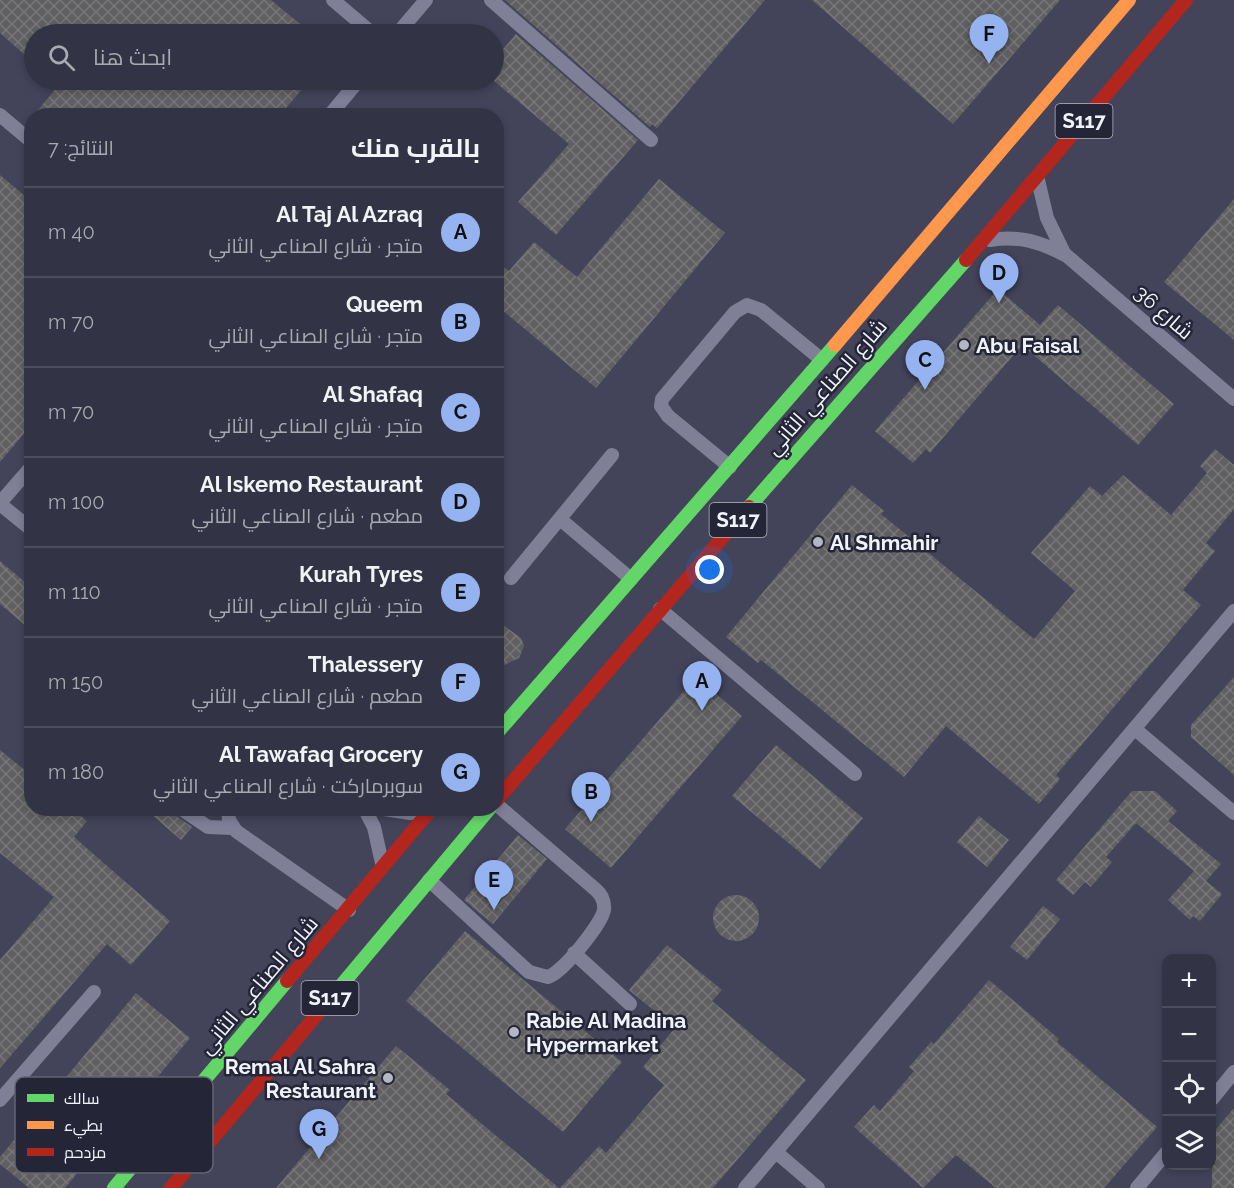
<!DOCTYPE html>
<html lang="ar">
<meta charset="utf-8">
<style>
:root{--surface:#323344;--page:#3d3f4f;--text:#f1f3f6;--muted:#a8aab2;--line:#4d4e5d;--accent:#95b2f1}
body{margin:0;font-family:Raleway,Cairo,sans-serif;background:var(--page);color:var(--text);direction:rtl}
.controls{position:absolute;right:18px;bottom:18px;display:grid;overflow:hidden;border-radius:12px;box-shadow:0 3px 9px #0003}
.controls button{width:54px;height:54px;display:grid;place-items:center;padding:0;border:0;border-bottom:2px solid var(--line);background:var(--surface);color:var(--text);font:30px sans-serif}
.you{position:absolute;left:710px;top:570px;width:21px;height:21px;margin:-15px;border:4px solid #fff;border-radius:50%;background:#1a73e8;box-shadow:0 0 0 9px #1a73e833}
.badge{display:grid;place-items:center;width:39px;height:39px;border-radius:50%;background:var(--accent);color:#111;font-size:20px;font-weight:700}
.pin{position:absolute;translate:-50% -50px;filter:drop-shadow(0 2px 3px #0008)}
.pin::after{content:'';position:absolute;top:32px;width:21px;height:18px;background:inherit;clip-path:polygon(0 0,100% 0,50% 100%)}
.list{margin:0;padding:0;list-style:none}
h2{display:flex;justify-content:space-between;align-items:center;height:78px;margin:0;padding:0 24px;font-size:26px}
h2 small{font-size:20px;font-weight:400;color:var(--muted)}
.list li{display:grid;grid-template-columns:39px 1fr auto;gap:18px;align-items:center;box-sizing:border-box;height:90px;padding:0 24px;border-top:2px solid var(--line)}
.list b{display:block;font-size:22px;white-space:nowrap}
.list p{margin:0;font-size:20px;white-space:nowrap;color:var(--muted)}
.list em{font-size:20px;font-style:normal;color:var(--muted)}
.icon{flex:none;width:33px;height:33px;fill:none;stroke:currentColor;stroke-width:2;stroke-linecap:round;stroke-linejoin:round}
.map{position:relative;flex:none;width:1234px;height:1188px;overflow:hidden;direction:ltr}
.search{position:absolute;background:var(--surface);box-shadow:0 3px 9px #0003;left:24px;top:24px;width:480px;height:66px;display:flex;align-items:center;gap:15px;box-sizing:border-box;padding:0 21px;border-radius:33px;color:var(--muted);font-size:22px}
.panel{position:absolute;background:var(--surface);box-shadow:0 3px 9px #0003;left:24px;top:108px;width:480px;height:708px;border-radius:24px;direction:rtl}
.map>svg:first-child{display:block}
.building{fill:url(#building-cross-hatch)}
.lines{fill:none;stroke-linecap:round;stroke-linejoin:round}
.lane{stroke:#7f8098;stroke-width:14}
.fast{stroke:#63d668;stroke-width:14}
.slow{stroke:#ff974d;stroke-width:14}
.jam{stroke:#b3261e;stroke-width:14}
.poi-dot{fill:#b4b6c3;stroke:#242637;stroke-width:2}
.labels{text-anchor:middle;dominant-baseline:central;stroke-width:5;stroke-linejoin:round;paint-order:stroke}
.shield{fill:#242637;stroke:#b4b6c1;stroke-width:1.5}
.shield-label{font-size:20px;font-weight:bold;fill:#f1f3fc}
.street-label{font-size:21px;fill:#f1f3fc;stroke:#242637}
.poi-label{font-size:21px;font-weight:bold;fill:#f1f3fc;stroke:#242637;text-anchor:start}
.key{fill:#242637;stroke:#626472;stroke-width:1.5}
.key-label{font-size:16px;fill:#f1f3fc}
</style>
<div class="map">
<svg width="1234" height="1188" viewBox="0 0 1234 1188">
<defs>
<pattern id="building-cross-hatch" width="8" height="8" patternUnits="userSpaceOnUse" patternTransform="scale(1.5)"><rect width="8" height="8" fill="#606062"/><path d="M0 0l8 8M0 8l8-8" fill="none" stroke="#777779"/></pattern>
</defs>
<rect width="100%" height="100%" fill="#43445a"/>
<!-- building -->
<path class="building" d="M0,0h271l41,34h-278v29l-34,-30z
M505,0h260l-108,128 -5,-4 -2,3z
M812,0h248l-107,124z
M516,34l122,106 -82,95 -38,-33 51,-58 -75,-63v-21z
M63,80h247l-31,36h-246z
M0,175l32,27v222l-32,38z
M659,179l66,54 -129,155 -100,-83v-44l13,10 25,-29 43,35z
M1234,199v141l-70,-58z
M998,289l42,36 18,-20 116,99 -36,41 -116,-100 -92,108 -4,-4 -13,14 -38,-32z
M1215,449l19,16v44l-28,34 9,8 -32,39 18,15 -145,170 4,4 -21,25 -93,-78 -42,51 -143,-117 -3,3 -32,-26 126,-152 32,26 -3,3 153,125 41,-48 -44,-38 59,-67 12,10 21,-21 48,40 36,-42 -7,-7z
M0,561l32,27v43l-32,-27z
M496,620l25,18 3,8 -5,12 -23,11z
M696,677l46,39 -131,152 -46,-39z
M1234,677v98l-43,-38v-12z
M776,745l87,73 -43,51 -88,-73z
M0,750l32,26v32h39l16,13 -13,16 96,84 -39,44 -24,-21 -107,124v-108l54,-63 -54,-44z
M1132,791h23l22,20 -9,10 53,43 -15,17 -70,-58 -30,34 6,5 -21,25 -6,-5 -12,13 -17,-15z
M144,808h27l4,7 17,12 -11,13z
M979,816l30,24 -22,27 -30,-25z
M518,835l29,24 -54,65 -29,-24z
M1194,871l28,23 -22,27 -7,-5 -3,4 -22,-20z
M713 918a23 23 0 1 1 46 0a23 23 0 1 1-46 0Z
M1043,906l17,13 -33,41 -17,-13z
M465,931l157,131 -59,70 -157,-131z
M667,945l55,45 -10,11 94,79 -93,108h-153l39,-42 7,7 58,-68 -21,-18 32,-39 -46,-38z
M989,980l70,59 -2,3 100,85 -53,61h-108l-40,-33 -33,33 -69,-61 20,-22 6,6 34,-40 -5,-4 22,-25 3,2z
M136,993l54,45 -125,150h-36l-29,-24v-7z
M396,1046l54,44 -4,4 113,94h-283z
M1234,1108v80h-22v-54z"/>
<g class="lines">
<!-- lane -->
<path class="lane" d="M333,0l40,34
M491,0l160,140
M397,34l29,-34
M0,115l32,27
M329,116l30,-36
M1038,180l9,38 18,37
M990,240c29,-5 51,2 77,16l167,143
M730,467l-62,-51 -7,-10 1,-7 73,-87 12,-7 14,5 61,50
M0,503l32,-37
M0,504l32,26
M560,519l71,60
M511,578l101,-123
M660,609l195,165
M1135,729l99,84
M180,808l28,19 25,1
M228,808l1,12 7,11 113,79
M364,808l10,19 8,36
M378,808l32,5 14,-1
M429,880l100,92 19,5c14,-4 53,-52 56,-67 1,-9 -3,-16 -9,-21l-99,-85
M574,953l56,51
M1212,1099l22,-27
M0,1100l94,-108
M776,1152l42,36
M745,1188l489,-577
M1137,1188l29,-35"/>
<!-- fast -->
<path class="fast" d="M749,507l217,-247
M496,734l339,-389
M324,1006l166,-198
M114,1188l173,-207"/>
<!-- slow -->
<path class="slow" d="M835,345l294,-345"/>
<!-- jam -->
<path class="jam" d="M966,260l220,-260
M496,801l253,-294
M287,981l145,-173
M171,1188l153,-182"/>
</g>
<!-- markers -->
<g class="poi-dot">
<circle cx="964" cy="345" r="6"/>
<circle cx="818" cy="542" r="6"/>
<circle cx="514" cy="1032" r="6"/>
<circle cx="388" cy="1078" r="6"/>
</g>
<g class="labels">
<!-- shield labels -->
<g class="shield">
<rect x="1055.5" y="104" width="57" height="34" rx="4.5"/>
<rect x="709.5" y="503" width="57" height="34" rx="4.5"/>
<rect x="301.5" y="981" width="57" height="34" rx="4.5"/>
</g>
<g class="shield-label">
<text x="1084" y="121">S117</text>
<text x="738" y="520">S117</text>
<text x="330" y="998">S117</text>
</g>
<!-- street labels -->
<g class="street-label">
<text transform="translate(1164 312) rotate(41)">شارع 36</text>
<text transform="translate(826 387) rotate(-49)">شارع الصناعي الثاني</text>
<text transform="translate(258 985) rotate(-50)">شارع الصناعي الثاني</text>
</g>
<!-- poi labels -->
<g class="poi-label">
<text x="976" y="345">Abu Faisal</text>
<text x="830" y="542">Al Shmahir</text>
<text x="526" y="1020">Rabie Al Madina<tspan x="526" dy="24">Hypermarket</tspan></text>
<text x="376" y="1066" text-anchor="end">Remal Al Sahra<tspan x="376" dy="24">Restaurant</tspan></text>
</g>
</g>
<!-- legend -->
<rect x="15" y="1077" width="198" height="96" rx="9" class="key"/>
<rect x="27" y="1094" width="27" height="8" fill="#63d668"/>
<rect x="27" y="1121" width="27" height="8" fill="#ff974d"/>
<rect x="27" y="1148" width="27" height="8" fill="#b3261e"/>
<g class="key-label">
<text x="64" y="1104">سالك</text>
<text x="64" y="1131">بطيء</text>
<text x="64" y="1158">مزدحم</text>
</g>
</svg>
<div class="controls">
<button>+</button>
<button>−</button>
<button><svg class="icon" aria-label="locate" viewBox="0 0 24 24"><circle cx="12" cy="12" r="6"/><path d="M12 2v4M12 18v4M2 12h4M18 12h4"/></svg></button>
<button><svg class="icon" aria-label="layers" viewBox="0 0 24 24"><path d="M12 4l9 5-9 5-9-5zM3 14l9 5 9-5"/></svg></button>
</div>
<div class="you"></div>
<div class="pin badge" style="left:702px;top:711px">A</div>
<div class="pin badge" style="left:591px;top:822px">B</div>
<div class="pin badge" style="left:925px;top:390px">C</div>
<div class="pin badge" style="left:999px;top:303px">D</div>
<div class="pin badge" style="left:494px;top:910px">E</div>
<div class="pin badge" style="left:989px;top:64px">F</div>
<div class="pin badge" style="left:319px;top:1159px">G</div>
<div class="search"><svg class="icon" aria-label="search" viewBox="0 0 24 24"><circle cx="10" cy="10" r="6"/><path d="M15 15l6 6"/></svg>ابحث هنا</div>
<section class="panel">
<h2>بالقرب منك<small>النتائج: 7</small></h2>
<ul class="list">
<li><span class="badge">A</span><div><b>Al Taj Al Azraq</b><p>متجر · شارع الصناعي الثاني</p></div><em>40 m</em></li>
<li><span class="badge">B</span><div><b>Queem</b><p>متجر · شارع الصناعي الثاني</p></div><em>70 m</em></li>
<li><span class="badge">C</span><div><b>Al Shafaq</b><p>متجر · شارع الصناعي الثاني</p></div><em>70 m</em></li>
<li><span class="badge">D</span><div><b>Al Iskemo Restaurant</b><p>مطعم · شارع الصناعي الثاني</p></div><em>100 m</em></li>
<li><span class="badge">E</span><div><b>Kurah Tyres</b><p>متجر · شارع الصناعي الثاني</p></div><em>110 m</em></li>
<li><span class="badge">F</span><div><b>Thalessery</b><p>مطعم · شارع الصناعي الثاني</p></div><em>150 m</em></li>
<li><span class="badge">G</span><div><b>Al Tawafaq Grocery</b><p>سوبرماركت · شارع الصناعي الثاني</p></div><em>180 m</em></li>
</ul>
</section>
</div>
